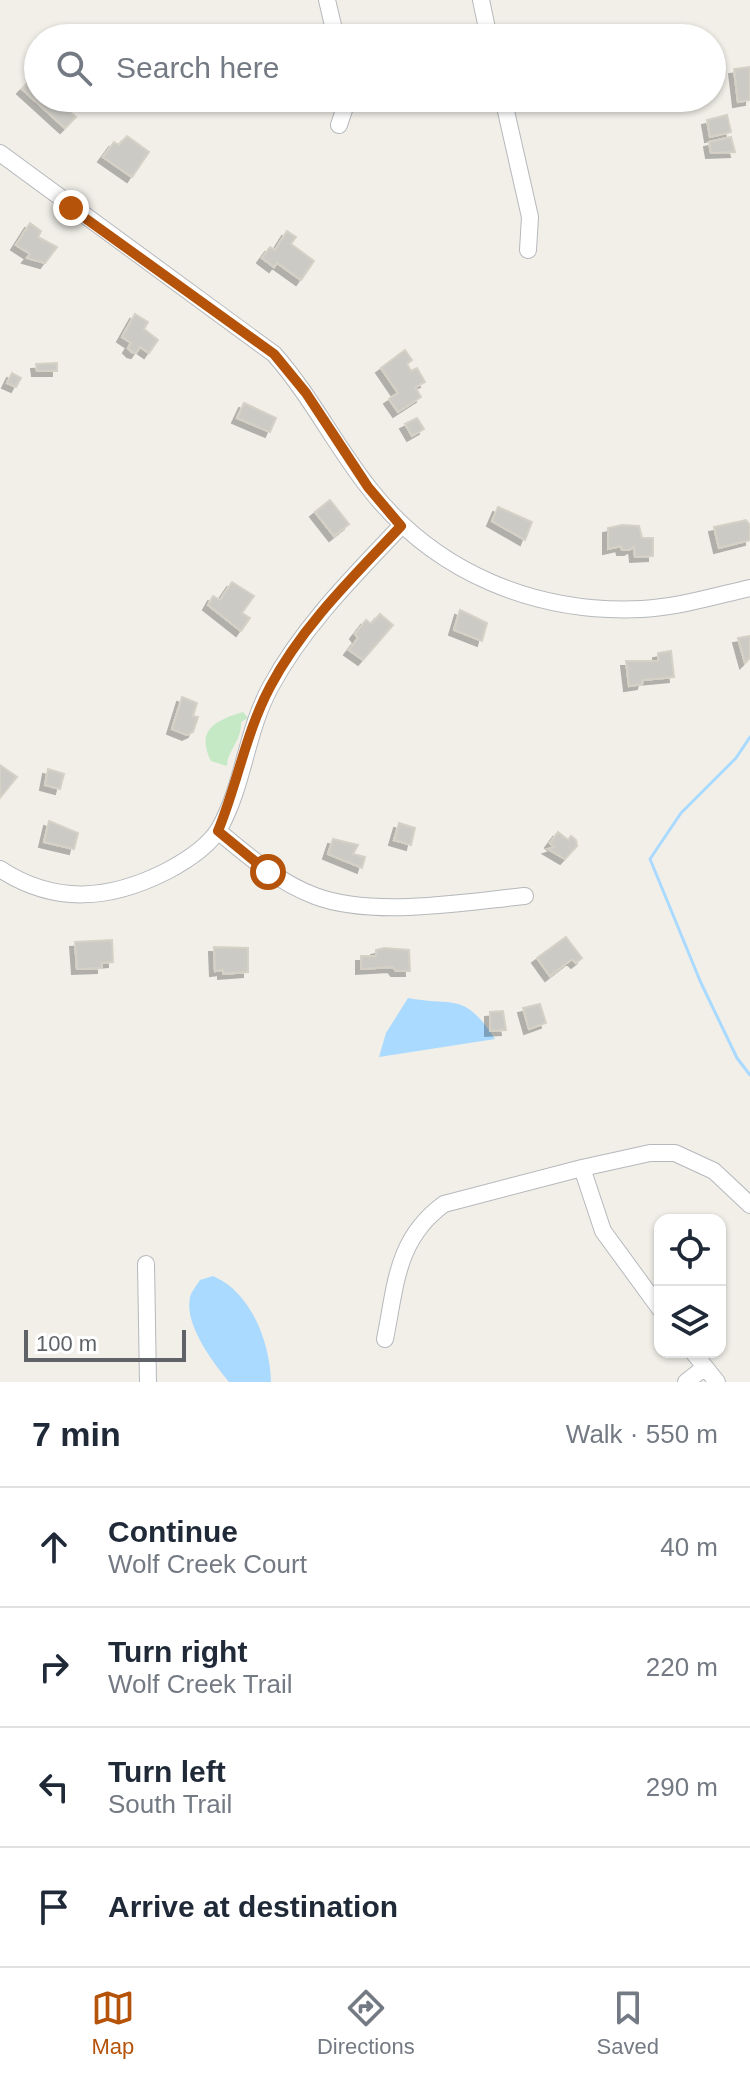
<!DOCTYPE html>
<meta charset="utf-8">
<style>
:root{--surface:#fff;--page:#f2f2f3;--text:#1f2937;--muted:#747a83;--line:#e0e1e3;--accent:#b45309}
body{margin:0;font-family:Helvetica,sans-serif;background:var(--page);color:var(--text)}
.controls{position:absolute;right:24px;bottom:24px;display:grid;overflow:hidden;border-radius:16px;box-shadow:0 2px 6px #0004}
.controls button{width:72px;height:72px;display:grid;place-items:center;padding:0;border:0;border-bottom:2px solid var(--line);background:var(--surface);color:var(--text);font:40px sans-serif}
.scale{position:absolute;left:24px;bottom:20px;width:162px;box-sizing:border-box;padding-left:8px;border:4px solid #5f6368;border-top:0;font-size:22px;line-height:28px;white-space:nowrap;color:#5f6368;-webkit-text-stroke:6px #fff;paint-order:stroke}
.stop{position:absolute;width:24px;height:24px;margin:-18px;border:6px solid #b45309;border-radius:50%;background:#fff}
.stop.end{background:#b45309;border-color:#fff;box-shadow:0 2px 8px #0008}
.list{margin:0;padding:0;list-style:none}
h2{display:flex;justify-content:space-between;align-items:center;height:104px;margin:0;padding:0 32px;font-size:34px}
h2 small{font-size:26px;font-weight:400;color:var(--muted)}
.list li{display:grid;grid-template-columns:52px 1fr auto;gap:24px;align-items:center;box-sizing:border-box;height:120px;padding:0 32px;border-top:2px solid var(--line)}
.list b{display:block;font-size:30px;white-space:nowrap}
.list p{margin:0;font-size:26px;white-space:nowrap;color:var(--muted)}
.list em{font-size:26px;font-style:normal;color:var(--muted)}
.icon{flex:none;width:44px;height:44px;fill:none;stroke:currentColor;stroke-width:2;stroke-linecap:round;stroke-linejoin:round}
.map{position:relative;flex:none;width:750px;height:1382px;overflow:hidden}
.search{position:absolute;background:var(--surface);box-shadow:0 2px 6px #0004;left:24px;right:24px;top:24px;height:88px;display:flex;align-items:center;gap:20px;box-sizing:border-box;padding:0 28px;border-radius:44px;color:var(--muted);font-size:30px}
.sheet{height:584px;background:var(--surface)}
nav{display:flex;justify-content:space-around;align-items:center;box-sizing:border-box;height:112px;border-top:2px solid var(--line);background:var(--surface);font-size:22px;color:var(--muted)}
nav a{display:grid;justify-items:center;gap:4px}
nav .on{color:var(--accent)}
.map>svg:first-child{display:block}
.green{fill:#c5e8c5}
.water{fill:#aadaff}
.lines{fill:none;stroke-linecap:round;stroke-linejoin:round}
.stream{stroke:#aadaff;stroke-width:3}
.building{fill:#cccac5;stroke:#d6d1c6;stroke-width:2;filter:url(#shadow)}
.minor-casing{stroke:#b5b8bc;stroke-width:18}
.minor{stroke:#fff;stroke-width:16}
.route{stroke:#b45309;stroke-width:10}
</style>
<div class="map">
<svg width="750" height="1382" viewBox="0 0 750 1382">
<defs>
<filter id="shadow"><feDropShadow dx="-5" dy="5" stdDeviation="0" flood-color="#0004"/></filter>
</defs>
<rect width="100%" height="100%" fill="#f1efe8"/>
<!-- green -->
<path class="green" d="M243,712l5,6 -7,4c1,19 -14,29 -14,44l-16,-5c-16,-32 6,-41 32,-49z"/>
<!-- water -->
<path class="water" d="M408,998c49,9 55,-7 87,41l-116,18 7,-24z
M213,1276c38,16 57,66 58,106h-42c-16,-20 -45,-57 -39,-85 1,-5 7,-12 10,-17z"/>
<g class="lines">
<!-- stream -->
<path class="stream" d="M750,737l-14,21 -55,55 -31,46 51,124 36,75 13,17"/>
</g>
<!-- building -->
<path class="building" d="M750,67v33l-12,2 -4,-33z
M35,75l3,23h23l-2,5 17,14 -11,11 -43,-39z
M727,115l4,17 -21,5 -3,-17z
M127,136l22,16 -17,25 -29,-20 11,-15 5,3z
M731,137l4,15 -24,1 -2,-11z
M30,223l11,8 -3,6 19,10 -12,16 -18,-5 3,-4 -14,-9z
M287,231l9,6 -5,7 23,17 -13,19 -24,-17 -3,4 -12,-9 8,-11 5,3z
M135,314l13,8 -4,7 14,11 -9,13 -9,-6 -4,6 -4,-1 -4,-4 3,-5 -9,-6z
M405,350l7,10 -5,4 4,7 6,-3 8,14 -10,5 6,10 -23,15 -9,-13 9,-6 -17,-25z
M57,363v8h-20l-1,-7z
M12,373l9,5 -5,9 -9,-4z
M244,403l32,15 -6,14 -33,-14z
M417,418l7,11 -12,7 -7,-12z
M330,500l19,24 -15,12 -19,-24z
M498,507l34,15 -7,18 -33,-19z
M746,520l4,5v15l-31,8 -5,-21z
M622,525l17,1 3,12h11v18l-18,1 -1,-10 -5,3h-7l-1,-4 -13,3v-21z
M232,582l22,14 -12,17 8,5 -9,13 -33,-26 5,-9 7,4z
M460,610l27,13 -5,18 -28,-11z
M380,614l13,11 -30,35 -14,-10 9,-12 -3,-4 11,-14 5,4z
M750,636v22l-5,5 -7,-25z
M671,651l3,26 -31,3 -1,4 -13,2 -3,-25h32v-8z
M182,697l15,6 -4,13 5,1 -5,15 -6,3 -15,-6z
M0,765l17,12 -17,21z
M48,769l16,5 -4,15 -15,-4z
M49,821l29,12 -4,16 -30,-7z
M399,823l16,5 -4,17 -17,-5z
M558,832l10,8 3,-4 5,4 1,6 -12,13 -17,-10 6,-2 -4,-4z
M333,839l25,6 -5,9 12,3 -3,11 -34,-14z
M566,937l16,21 -6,5 -4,-4 -22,17 -13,-18z
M112,940l1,22 -11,1v5l-25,1 -2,-27z
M214,947l34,1v24l-25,2v-4l-8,1z
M384,948l25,2 1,21h-14l-3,-4 -32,2v-13h15v-6z
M540,1004l6,19 -17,6 -6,-21z
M503,1011l3,19 -16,1v-19z"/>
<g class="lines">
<defs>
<path id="minor" d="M327,0l9,38
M481,0l8,38
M503,98l27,119 -2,33
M339,125l9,-27
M0,153l274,201c37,42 61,91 95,134 66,85 167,126 273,121 37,-2 73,-13 108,-21
M218,831c30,25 60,51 97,65 59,22 148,6 210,0
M0,869c55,36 110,31 167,2 17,-9 41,-24 52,-42 25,-44 27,-98 52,-143 33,-61 83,-110 130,-160
M582,1168l21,63 57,78
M146,1264l2,118
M385,1339c11,-54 11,-100 59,-135l138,-36 68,-15h25l39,18 36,34
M693,1352l24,30
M686,1382l19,-15"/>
</defs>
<!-- minor casing -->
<use href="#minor" class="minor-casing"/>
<!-- minor -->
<use href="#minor" class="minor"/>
</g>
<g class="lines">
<!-- route -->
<path class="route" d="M71,208l203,146 32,39 62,94 33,39c-47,50 -99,100 -131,161 -24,45 -33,98 -52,144l50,41"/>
</g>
</svg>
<div class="controls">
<button><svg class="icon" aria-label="locate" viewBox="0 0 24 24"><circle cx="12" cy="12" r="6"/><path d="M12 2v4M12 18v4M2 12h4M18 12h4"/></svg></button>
<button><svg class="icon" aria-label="layers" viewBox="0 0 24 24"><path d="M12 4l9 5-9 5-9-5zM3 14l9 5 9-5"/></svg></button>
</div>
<div class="scale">100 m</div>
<div class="stop" style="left:268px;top:872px"></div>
<div class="stop end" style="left:71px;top:208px"></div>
<div class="search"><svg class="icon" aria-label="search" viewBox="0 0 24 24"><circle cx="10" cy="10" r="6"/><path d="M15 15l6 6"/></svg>Search here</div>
</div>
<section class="sheet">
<h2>7 min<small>Walk · 550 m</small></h2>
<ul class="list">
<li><svg class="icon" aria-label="ahead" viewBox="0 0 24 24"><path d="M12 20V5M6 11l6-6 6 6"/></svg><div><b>Continue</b><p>Wolf Creek Court</p></div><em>40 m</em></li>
<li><svg class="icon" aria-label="right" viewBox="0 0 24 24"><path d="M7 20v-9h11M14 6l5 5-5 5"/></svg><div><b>Turn right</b><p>Wolf Creek Trail</p></div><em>220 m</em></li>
<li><svg class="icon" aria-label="left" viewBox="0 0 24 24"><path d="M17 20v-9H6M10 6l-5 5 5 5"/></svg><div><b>Turn left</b><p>South Trail</p></div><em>290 m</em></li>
<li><svg class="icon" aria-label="arrive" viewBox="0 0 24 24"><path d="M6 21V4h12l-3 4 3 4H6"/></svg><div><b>Arrive at destination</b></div></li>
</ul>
</section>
<nav>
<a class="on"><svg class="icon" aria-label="map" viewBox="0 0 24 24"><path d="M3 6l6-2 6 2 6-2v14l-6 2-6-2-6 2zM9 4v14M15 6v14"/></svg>Map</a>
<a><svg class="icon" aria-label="directions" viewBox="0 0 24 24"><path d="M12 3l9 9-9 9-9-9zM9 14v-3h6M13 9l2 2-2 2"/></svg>Directions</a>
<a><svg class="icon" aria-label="saved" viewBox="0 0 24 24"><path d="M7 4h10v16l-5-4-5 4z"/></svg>Saved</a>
</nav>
